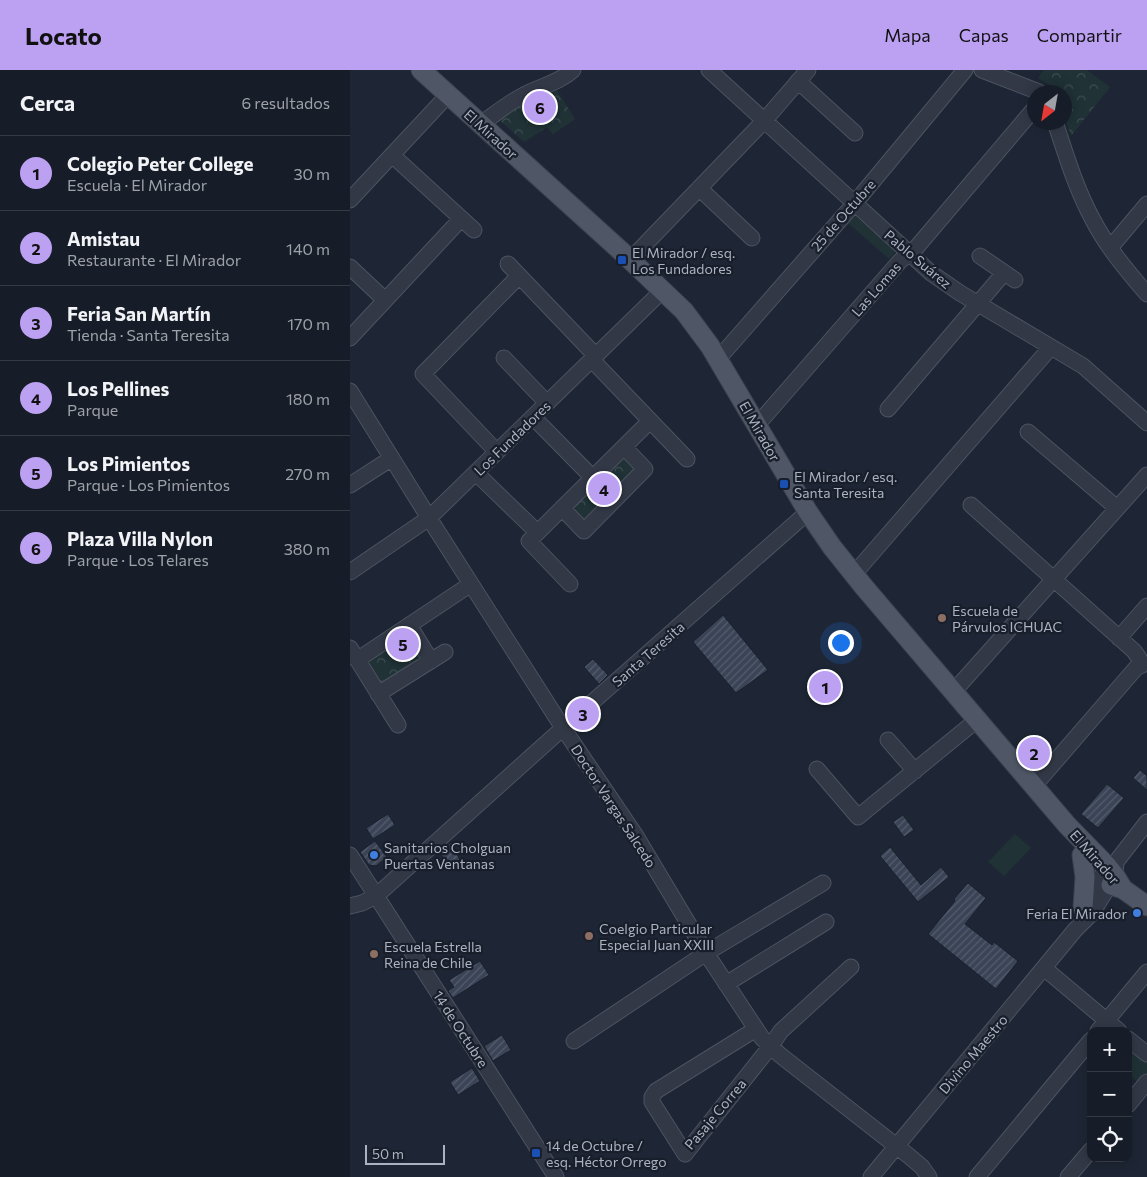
<!DOCTYPE html>
<html lang="es">
<meta charset="utf-8">
<style>
:root{--surface:#161c28;--page:#1f2530;--text:#f1f3f6;--muted:#9ea1a8;--line:#353a45;--accent:#bca0f2}
body{margin:0;font-family:Commissioner,sans-serif;background:var(--page);color:var(--text)}
.controls{position:absolute;right:15px;bottom:15px;display:grid;overflow:hidden;border-radius:10px;box-shadow:0 2px 12px #0003}
.controls button{width:45px;height:45px;display:grid;place-items:center;padding:0;border:0;border-bottom:1px solid var(--line);background:var(--surface);color:var(--text);font:25px sans-serif}
.compass{position:absolute;left:677px;top:15px;width:45px;height:45px;border-radius:50%;background:var(--surface);box-shadow:0 2px 12px #0003;rotate:211deg}
.scale{position:absolute;left:15px;bottom:12px;width:80px;box-sizing:border-box;padding-left:5px;border:2px solid #abb3c3;border-top:0;font-size:14px;line-height:18px;white-space:nowrap;color:#abb3c3;-webkit-text-stroke:4px #181e2a;paint-order:stroke}
.you{position:absolute;left:490px;top:572px;width:18px;height:18px;margin:-12px;border:4px solid #fff;border-radius:50%;background:#1a73e8;box-shadow:0 0 0 8px #1a73e833}
.badge{display:grid;place-items:center;width:32px;height:32px;border-radius:50%;background:var(--accent);color:#111;font-size:16px;font-weight:700}
.pin{position:absolute;translate:-50% -50%;border:2px solid #fff;box-shadow:0 1px 5px #0006}
.list{margin:0;padding:0;list-style:none}
h2{display:flex;justify-content:space-between;align-items:center;height:65px;margin:0;padding:0 20px;font-size:21px}
h2 small{font-size:16px;font-weight:400;color:var(--muted)}
.list li{display:grid;grid-template-columns:32px 1fr auto;gap:15px;align-items:center;box-sizing:border-box;height:75px;padding:0 20px;border-top:1px solid var(--line)}
.list b{display:block;font-size:19px;white-space:nowrap}
.list p{margin:0;font-size:16px;white-space:nowrap;color:var(--muted)}
.list em{font-size:16px;font-style:normal;color:var(--muted)}
.icon{flex:none;width:28px;height:28px;fill:none;stroke:currentColor;stroke-width:2;stroke-linecap:round;stroke-linejoin:round}
.map{position:relative;flex:none;width:797px;height:1107px;overflow:hidden}
header{display:flex;align-items:center;gap:30px;box-sizing:border-box;height:70px;padding:0 25px;background:var(--accent);color:#111}
header strong{font-size:24px}
nav{display:flex;gap:28px;margin-inline-start:auto;font-size:18px}
main{display:flex}
aside{flex:1;background:var(--surface)}
.map>svg:first-child{display:block}
.grass{fill:#203236}
.park{fill:url(#park-crowns)}
.building{fill:url(#building-hatch);stroke:#19202c}
.lines{fill:none;stroke-linecap:round;stroke-linejoin:round}
.minor-casing{stroke:#4c5361;stroke-width:17}
.major-casing{stroke:#3b424f;stroke-width:21}
.minor{stroke:#323846;stroke-width:15}
.major{stroke:#4f5766;stroke-width:19}
.transit-dot{fill:#1a4fb4;stroke:#181e2a;stroke-width:2}
.education-dot{fill:#8d6e63;stroke:#181e2a;stroke-width:2}
.shop-dot{fill:#3f7fe0;stroke:#181e2a;stroke-width:2}
.labels{text-anchor:middle;dominant-baseline:central;stroke-width:4.5;stroke-linejoin:round;paint-order:stroke}
.street-label{font-size:14px;fill:#abb3c3;stroke:#181e2a}
.poi-label{font-size:14px;fill:#abb3c3;stroke:#181e2a;text-anchor:start}
</style>
<header>
<strong>Locato</strong>
<nav><a>Mapa</a><a>Capas</a><a>Compartir</a></nav>
</header>
<main>
<aside>
<h2>Cerca<small>6 resultados</small></h2>
<ul class="list">
<li><span class="badge">1</span><div><b>Colegio Peter College</b><p>Escuela · El Mirador</p></div><em>30 m</em></li>
<li><span class="badge">2</span><div><b>Amistau</b><p>Restaurante · El Mirador</p></div><em>140 m</em></li>
<li><span class="badge">3</span><div><b>Feria San Martín</b><p>Tienda · Santa Teresita</p></div><em>170 m</em></li>
<li><span class="badge">4</span><div><b>Los Pellines</b><p>Parque</p></div><em>180 m</em></li>
<li><span class="badge">5</span><div><b>Los Pimientos</b><p>Parque · Los Pimientos</p></div><em>270 m</em></li>
<li><span class="badge">6</span><div><b>Plaza Villa Nylon</b><p>Parque · Los Telares</p></div><em>380 m</em></li>
</ul>
</aside>
<div class="map">
<svg width="797" height="1107" viewBox="0 0 797 1107">
<defs>
<pattern id="park-crowns" width="20" height="18" patternUnits="userSpaceOnUse" patternTransform="scale(1.25)"><rect width="20" height="18" fill="#203236"/><path d="M2 6a3 3 0 1 1 6 0M12 15a3 3 0 1 1 6 0" fill="none" stroke="#3e4d51"/></pattern>
<pattern id="building-hatch" width="6" height="6" patternUnits="userSpaceOnUse" patternTransform="scale(1.25)"><rect width="6" height="6" fill="#3a4456"/><path d="M-1 1l2-2M0 6l6-6M5 7l2-2" fill="none" stroke="#545d6d"/></pattern>
</defs>
<rect width="100%" height="100%" fill="#1e2635"/>
<!-- grass -->
<path class="grass" d="M505,146l41,35 -7,8 -41,-36z
M665,764l16,14 -27,28 -16,-14z
M778,976l19,16v13l-7,9 -12,-10z"/>
<!-- park -->
<path class="park" d="M694,0h43l23,17 -39,49 -6,-18 -1,-26h-10l-5,-7 -11,-7z
M204,16l21,33 -22,15 -6,-7 -23,15 -27,-24z
M274,378l20,21 -60,61 -21,-22z
M60,560l18,29 -47,28 -17,-27z"/>
<!-- building -->
<path class="building" d="M373,545l45,55 -32,23 -43,-51z
M243,589l15,16 -9,9 -15,-17z
M688,668l13,12 -8,9h-6l-10,-9z
M790,700l7,6v14l-14,-12z
M757,714l17,14 -26,30 -17,-14z
M38,744l7,11 -22,14 -7,-11z
M553,745l11,15 -10,7 -11,-15z
M25,771l12,16 -11,9 -7,-1 -9,-13z
M101,772l9,18 -12,6 -8,-14z
M540,777l31,38 20,-18 8,10 -31,25 -38,-46z
M618,813l18,15 -21,26 27,21 2,-3 24,19 -22,28 -68,-55 27,-33 -1,-2z
M130,891l9,14 -36,23 -5,-7 6,-4 -5,-7z
M152,965l9,15 -18,11 -9,-15z
M122,998l8,13 -22,14 -8,-13z"/>
<g class="lines">
<defs>
<path id="minor" d="M359,0l222,203 29,20 123,73 64,57
M632,0l57,22
M448,11l57,52
M705,52c11,33 21,67 38,98 14,27 34,51 54,74
M131,54c14,-10 27,-21 43,-29 16,-9 35,-12 49,-25
M42,85l82,75
M349,118l53,50
M0,130l98,-105
M760,178l37,-44
M630,186l35,24
M280,190l134,-139 44,-51
M158,194l88,92
M0,197l35,33
M0,268l111,-119
M154,288l43,45
M368,289l136,-155 111,-134
M242,290l95,99
M0,321l79,127 134,210 73,108 70,117 56,85 18,17 129,101 13,11 7,10
M538,339l116,-136
M183,347l60,61
M407,355l143,-164 16,-13 118,-139
M678,362l89,76
M147,382l-74,-78 96,-98
M126,403l61,59
M0,415l42,-27
M621,435l163,146 5,7 3,7
M212,438l22,23 61,-62 -21,-22
M0,502l79,-54 234,-228
M504,504l197,-227
M220,514l-41,-43 121,-120
M59,555l22,36
M769,568l28,-32
M0,578l48,77
M7,590l114,-76
M604,621l193,-216
M28,624l67,-42
M538,670l27,31
M467,699l41,48 120,-98
M684,716l102,-118 6,-3
M0,785l206,322
M735,835l22,-39 9,-4 31,-40
M0,836l12,-3 14,-7 187,-168 245,-216
M694,898l75,63
M376,914l100,-62
M406,959l-100,62 -4,6v5l33,52 85,-107 11,-16 70,-64
M748,961l49,-59
M778,969l19,15
M224,971l132,-88 117,-70
M778,1035l19,-23
M521,1107l204,-247 17,-17 23,-37 1,-14
M627,1107l114,-137
M718,1107l23,-27"/>
<path id="major" d="M71,0l200,181 63,60 26,35 98,166 24,35 32,40 203,238 40,41 8,10 8,13
M732,785l3,22 -2,31
M761,815l12,4 24,17"/>
</defs>
<!-- minor casing -->
<use href="#minor" class="minor-casing"/>
<!-- major casing -->
<use href="#major" class="major-casing"/>
<!-- minor -->
<use href="#minor" class="minor"/>
<!-- major -->
<use href="#major" class="major"/>
</g>
<!-- markers -->
<g class="transit-dot">
<rect x="267" y="185" width="10" height="10" rx="2.5"/>
<rect x="429" y="409" width="10" height="10" rx="2.5"/>
<rect x="181" y="1078" width="10" height="10" rx="2.5"/>
</g>
<g class="education-dot">
<circle cx="592" cy="548" r="5"/>
<circle cx="239" cy="866" r="5"/>
<circle cx="24" cy="884" r="5"/>
</g>
<g class="shop-dot">
<circle cx="24" cy="785" r="5"/>
<circle cx="787" cy="843" r="5"/>
</g>
<g class="labels">
<!-- street labels -->
<g class="street-label">
<text transform="translate(141 64) rotate(42)">El Mirador</text>
<text transform="translate(493 145) rotate(-49)">25 de Octubre</text>
<text transform="translate(568 189) rotate(40)">Pablo Suárez</text>
<text transform="translate(526 219) rotate(-49)">Las Lomas</text>
<text transform="translate(410 361) rotate(60)">El Mirador</text>
<text transform="translate(162 368) rotate(-44)">Los Fundadores</text>
<text transform="translate(298 584) rotate(-41)">Santa Teresita</text>
<text transform="translate(264 736) rotate(57)">Doctor Vargas Salcedo</text>
<text transform="translate(745 787) rotate(49)">El Mirador</text>
<text transform="translate(111 959) rotate(57)">14 de Octubre</text>
<text transform="translate(623 984) rotate(-50)">Divino Maestro</text>
<text transform="translate(365 1044) rotate(-50)">Pasaje Correa</text>
</g>
<!-- poi labels -->
<g class="poi-label">
<text x="282" y="182">El Mirador / esq.<tspan x="282" dy="16">Los Fundadores</tspan></text>
<text x="444" y="406">El Mirador / esq.<tspan x="444" dy="16">Santa Teresita</tspan></text>
<text x="602" y="540">Escuela de<tspan x="602" dy="16">Párvulos ICHUAC</tspan></text>
<text x="34" y="777">Sanitarios Cholguan<tspan x="34" dy="16">Puertas Ventanas</tspan></text>
<text x="777" y="843" text-anchor="end">Feria El Mirador</text>
<text x="249" y="858">Coelgio Particular<tspan x="249" dy="16">Especial Juan XXIII</tspan></text>
<text x="34" y="876">Escuela Estrella<tspan x="34" dy="16">Reina de Chile</tspan></text>
<text x="196" y="1075">14 de Octubre /<tspan x="196" dy="16">esq. Héctor Orrego</tspan></text>
</g>
</g>
</svg>
<div class="controls">
<button>+</button>
<button>−</button>
<button><svg class="icon" aria-label="locate" viewBox="0 0 24 24"><circle cx="12" cy="12" r="6"/><path d="M12 2v4M12 18v4M2 12h4M18 12h4"/></svg></button>
</div>
<svg class="compass" viewBox="-18 -18 36 36"><path d="M0-13l5 13h-10z" fill="#e53935"/><path d="M0 13l5-13h-10z" fill="#9ea1a8"/></svg>
<div class="scale">50 m</div>
<div class="you"></div>
<div class="pin badge" style="left:475px;top:617px">1</div>
<div class="pin badge" style="left:684px;top:683px">2</div>
<div class="pin badge" style="left:233px;top:644px">3</div>
<div class="pin badge" style="left:254px;top:419px">4</div>
<div class="pin badge" style="left:53px;top:574px">5</div>
<div class="pin badge" style="left:190px;top:37px">6</div>
</div>
</main>
